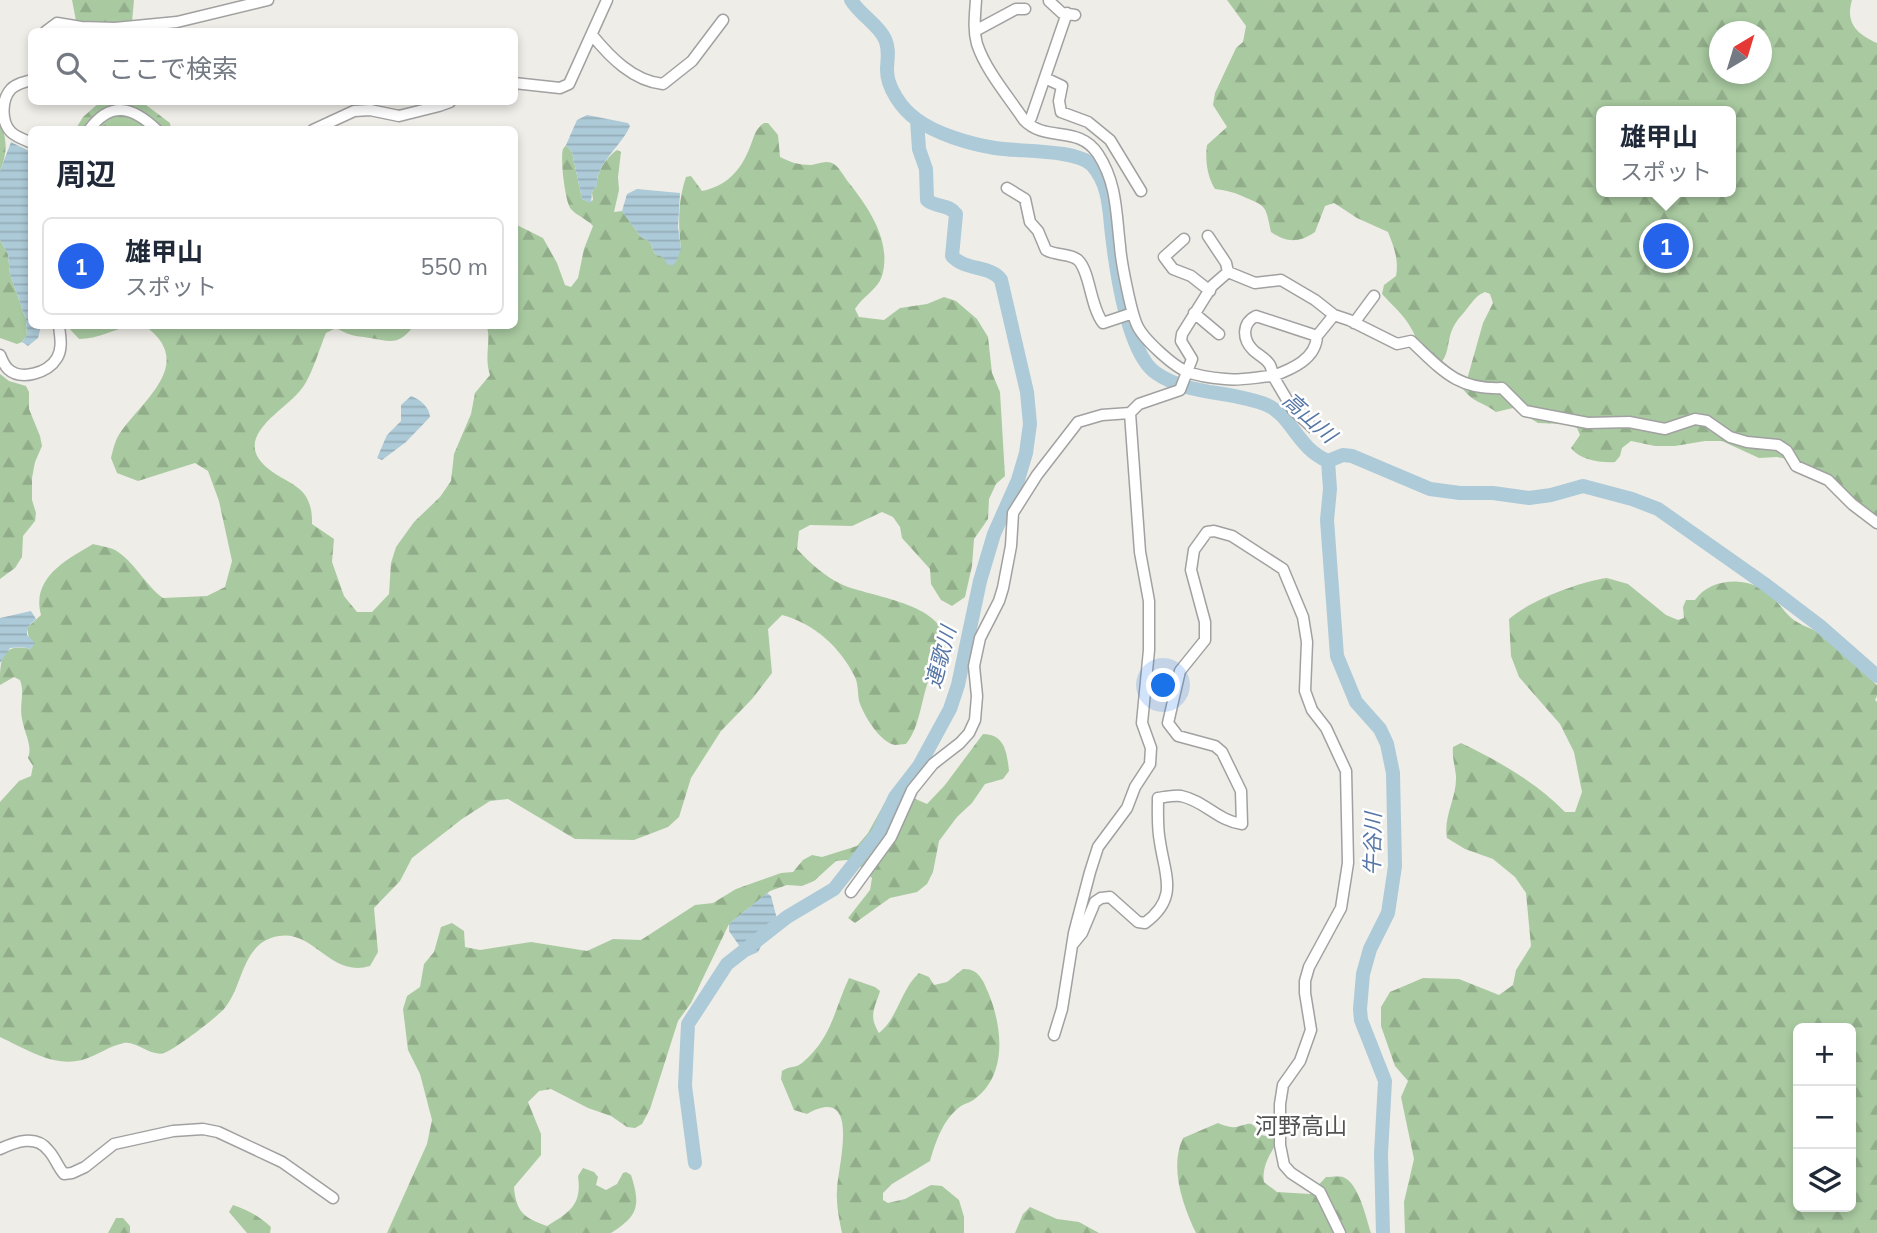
<!DOCTYPE html>
<html lang="ja">
<meta charset="utf-8">
<style>
:root{--surface:#fff;--page:#f2f2f3;--text:#1f2937;--muted:#747a83;--line:#e0e1e3;--accent:#2563eb}
body{margin:0;font-family:Mulish,"Noto Sans JP",sans-serif;background:var(--page);color:var(--text)}
.controls{position:absolute;right:21px;bottom:21px;display:grid;overflow:hidden;border-radius:10px;box-shadow:0 4px 10px #0003}
.controls button{width:63px;height:63px;display:grid;place-items:center;padding:0;border:0;border-bottom:2px solid var(--line);background:var(--surface);color:var(--text);font:35px sans-serif}
.compass{position:absolute;left:1709px;top:21px;width:63px;height:63px;border-radius:50%;background:var(--surface);box-shadow:0 4px 10px #0003;rotate:38deg}
.you{position:absolute;left:1164px;top:686px;width:24px;height:24px;margin:-18px;border:5px solid #fff;border-radius:50%;background:#1a73e8;box-shadow:0 0 0 10px #1a73e833}
.badge{display:grid;place-items:center;width:46px;height:46px;border-radius:50%;background:var(--accent);color:#fff;font-size:23px;font-weight:700}
.pin{position:absolute;translate:-50% -50%;border:4px solid #fff;box-shadow:0 2px 7px #0006}
.popup{position:absolute;left:1596px;top:106px;width:140px;height:91px;box-sizing:border-box;display:grid;place-content:center;border-radius:10px;background:var(--surface);filter:drop-shadow(0 2px 5px #0005);font-size:23px;white-space:nowrap;color:var(--muted)}
.popup b{font-size:26px;color:var(--text)}
.popup::after{content:'';position:absolute;left:50%;top:100%;margin-left:-14px;border:14px solid transparent;border-top-color:var(--surface)}
.list{margin:0;padding:0;list-style:none}
h2{display:flex;justify-content:space-between;align-items:center;height:91px;margin:0;padding:0 28px;font-size:30px}
h2 small{font-size:23px;font-weight:400;color:var(--muted)}
.list li{display:grid;grid-template-columns:46px 1fr auto;gap:21px;align-items:center;box-sizing:border-box;height:98px;margin:0 14px 14px;padding:0 14px;border:2px solid var(--line);border-radius:10px}
.list b{display:block;font-size:26px;white-space:nowrap}
.list p{margin:0;font-size:23px;white-space:nowrap;color:var(--muted)}
.list em{font-size:23px;font-style:normal;color:var(--muted)}
.icon{flex:none;width:38px;height:38px;fill:none;stroke:currentColor;stroke-width:2;stroke-linecap:round;stroke-linejoin:round}
.map{position:relative;flex:none;width:1877px;height:1233px;overflow:hidden}
.search{position:absolute;background:var(--surface);box-shadow:0 4px 10px #0003;left:28px;top:28px;width:490px;height:77px;display:flex;align-items:center;gap:18px;box-sizing:border-box;padding:0 24px;border-radius:10px;color:var(--muted);font-size:26px}
.panel{position:absolute;background:var(--surface);box-shadow:0 4px 10px #0003;left:28px;top:126px;width:490px;height:203px;border-radius:10px}
.map>svg:first-child{display:block}
.forest{fill:url(#forest-firs);fill-rule:evenodd}
.water{fill:url(#water-rules)}
.lines{fill:none;stroke-linecap:round;stroke-linejoin:round}
.river{stroke:#adcad8;stroke-width:14}
.minor-casing{stroke:#a1a1a1;stroke-width:13}
.minor{stroke:#fff;stroke-width:10}
.labels{text-anchor:middle;dominant-baseline:central;stroke-width:5;stroke-linejoin:round;paint-order:stroke}
.water-label{font-size:21px;font-style:italic;fill:#5676a5;stroke:#fff}
.quarter-label{font-size:23px;fill:#535353;stroke:#fff}
</style>
<div class="map">
<svg width="1877" height="1233" viewBox="0 0 1877 1233">
<defs>
<pattern id="forest-firs" width="22" height="20" patternUnits="userSpaceOnUse" patternTransform="scale(1.75)"><rect width="22" height="20" fill="#a9caa1"/><path d="M5 1l3.5 6h-7zM16 11l3.5 6h-7z" fill="#91ad8a"/></pattern>
<pattern id="water-rules" width="6" height="5" patternUnits="userSpaceOnUse" patternTransform="scale(1.75)"><rect width="6" height="5" fill="#adcad8"/><path d="M0 2.5h6" fill="none" stroke="#95adb9"/></pattern>
</defs>
<rect width="100%" height="100%" fill="#efede7"/>
<!-- forest -->
<path class="forest" d="M72,0h62l-2,22 -4,9h-50z
M1227,0h625c-7,23 5,34 25,43v475l-26,-23 -36,-15 -7,-12 -8,-7 -23,-4 -18,1 -37,-17h-17l-30,5h-20l-24,-5 -9,7 -2,8 -5,6c-15,1 -35,-2 -44,-14l9,-13 -3,-7 -12,-4 -27,-1 -25,-15 -17,4c-15,-11 -21,-8 -34,-24l6,-12 15,-53 10,-20 -3,-9 -5,-2c-8,3 -10,7 -16,14 -4,6 -10,11 -14,18 -10,16 -3,33 -20,44 -15,-3 -16,-28 -24,-40 -7,-13 -19,-23 -29,-34l2,-9 12,-9c3,-16 -2,-29 -8,-44l-31,-14 -23,-15 -9,3 -10,26c-16,11 -28,11 -44,0 -6,-28 -4,-25 -29,-36 -9,-4 -17,-6 -27,-7 -8,-13 -10,-29 -8,-44l20,-18 -14,-22 2,-12 21,-45 7,-6 3,-16zM1720,32h42v42h-42zM1601,111h130v81h-130z
M100,102h42l28,21 1,6 -96,1 8,-13z
M0,120c7,19 8,32 0,51z
M764,123h4l10,12 2,22c10,5 18,8 31,8 7,-1 14,-5 21,-2 7,3 12,14 17,20 20,25 43,59 33,93 -4,13 -20,21 -27,33l4,8 25,3 16,-12 27,-4 17,-7 12,4 21,18 11,18 4,36 8,19 5,84 -9,8 -7,15 -1,20 -14,20 -2,27 -7,31 -13,9 -11,-6 -10,-16 -1,-15 -28,-31 -2,-11 -7,-10 -11,-5 -30,14 -42,-1 -11,6 -2,18c14,15 27,27 46,36 28,12 106,19 102,61 -1,14 -11,21 -16,33 -8,21 -9,48 -23,65 -4,0 -8,1 -11,1 -15,-3 -30,-28 -35,-41 -3,-9 -1,-18 -5,-27 -15,-30 -40,-53 -73,-62l-14,14 4,44 -20,26 -31,32 -30,47 -12,39 -11,10 -34,13 -59,-1 -67,-40 -18,2 -28,18 -50,39 -12,23 -26,27 4,44 -8,14c-39,12 -56,-36 -91,-30 -38,6 -35,50 -55,73 -8,9 -50,41 -60,44 -13,4 -27,-12 -40,-10 -15,3 -26,12 -39,16 -29,10 -59,-10 -85,-22v-235l19,-21 12,-5 2,-10 -5,-8c5,-12 -4,-26 -6,-39 -3,-13 3,-27 -2,-39l-6,-3 -14,8c0,-24 0,-43 31,-36l-4,-21 14,-13c-10,-37 25,-55 52,-71 7,2 16,3 22,6 19,11 30,35 48,48l44,-2 18,-9 7,-26 -13,-60 -11,-30 -13,-8 -57,18 -21,-8 -6,-15c2,-8 4,-18 9,-25 24,-34 76,-70 25,-107h307l-40,2c-14,18 -23,13 -42,10 -18,-3 -17,-1 -34,-10l-10,5c-6,14 -14,42 -23,54 -16,23 -71,48 -38,79 22,20 48,17 47,58l22,15 -2,23 12,34 13,16h15l17,-18 2,-31 5,-16 18,-25 26,-25 11,-16 3,-27 17,-40 4,-21 15,-18c-6,-18 1,-33 -3,-48l-21,-1h48l1,-102 28,14 14,25 8,22 6,2 7,-9 6,-29 9,-23c-6,-7 -16,-10 -22,-17 -6,-7 -11,-51 -8,-60l3,-4 6,7 10,47 8,3 3,-2 -1,-8 5,-7c-1,-13 10,-28 20,-35l4,2 -3,25 1,13 -5,22 8,-1 19,26 9,5 5,12 26,-5c-3,-25 -3,-48 5,-72l5,-1 11,15c25,-5 39,-21 48,-44 4,-10 5,-18 14,-24z
M0,240l8,14 2,20 16,46 1,15 -5,7 -5,2 -17,-6z
M67,326h65c-19,3 -34,13 -53,13z
M0,374l9,7 17,5 3,6v17l11,27 2,10 -7,16 -3,16v22l4,13 -1,8 -12,15 -1,21 -7,11 -15,11z
M1607,578l21,6 38,31 12,5 6,-2 -1,-11 3,-7h9c15,-22 51,-24 72,-8 11,8 18,23 30,30 6,4 14,6 20,10 21,15 40,35 60,53v11l-2,4 2,2v531h-472l-1,-31 10,-43 -13,-62 7,-16 -13,-15 -14,-40v-19l9,-15 33,-14 36,1 40,16 14,-10 3,-15 15,-24 -5,-53 -11,-16 -22,-18 -28,-10 -18,-11c-4,-22 10,-40 9,-62 -1,-10 -4,-19 -3,-29l8,-4c36,17 76,40 104,69h10l7,-20 -8,-40 -14,-28 -41,-47 -8,-21 -2,-37c20,-18 72,-38 98,-41zM1798,1028h53v179h-53z
M983,734c22,0 24,19 26,37l-6,8 -18,5 -13,19 -15,14 -18,24 -6,31 -6,12 -10,8 -27,6 -35,25 -7,-5 22,-28 2,-12 -11,-11 -14,-7 -11,1 -22,20 -12,5 -15,-1 -17,6 -41,33 -38,79 -13,18 -28,88 -8,15 -7,4 -8,-1 -16,-11 -23,-8 -37,-19 -12,2 -11,11 13,32v21l-27,32c2,25 10,31 33,39 23,-14 35,-21 31,-50l5,-8 11,4 4,5 -2,8 10,5 11,-6 6,-11 3,-1 5,3c10,31 7,41 -20,58h-224l40,-89 5,-24 -12,-46 -12,-24 -5,-41 4,-13 13,-9 4,-23 10,-12 7,-25 11,-4 12,8 1,16 15,3 51,-8 56,9 26,-12 28,1 54,-35 18,-2 23,-14 45,-16 12,-1 10,-12 9,-5 10,2 35,-11 11,-13 16,-29 9,-10h11l23,10 18,-19z
M963,969c15,-1 20,11 25,23 14,33 20,81 -12,106 -4,4 -10,5 -15,8 -18,13 -25,35 -31,55l-38,23 -9,9v7l5,3 17,-4 26,-14 11,1 17,14 5,17v16h-122c-3,-14 -6,-29 -5,-43 1,-25 25,-107 -30,-76l-13,-4 -13,-31 1,-8c7,-5 14,-3 20,-8 30,-25 32,-53 47,-85l26,9 5,4c-5,17 -12,24 -1,42 19,-15 22,-44 40,-60l10,4 5,8 13,-3z
M1218,1123c5,2 12,5 18,4 15,-3 14,-8 25,8l5,1 6,-13 7,2 4,8c-9,15 -22,31 -19,49l13,10 33,2 16,-17c5,0 13,-1 17,0 16,6 23,41 28,56h-175c-13,-27 -27,-66 -13,-95z
M233,1205c15,5 26,11 38,22l-1,6h-23l-18,-21z
M1030,1207l27,12 22,3 20,11h-84l8,-19z
M116,1218h7l7,8v7h-22z"/>
<!-- water -->
<path class="water" d="M587,115l41,8 2,3c-8,19 -35,39 -33,59l-5,7 -1,11 -9,-4 -10,-47 -6,-7 11,-25z
M11,142l20,10 1,174h9l-3,12 -10,8 -6,-4 5,-7 -1,-15 -16,-46 -2,-20 -8,-14v-69z
M637,189l43,4 -2,34 3,22 -5,13 -4,4 -5,-2 -3,-6 -9,-4 -5,-12 -9,-5 -19,-26 5,-17z
M411,396c9,3 19,12 19,21l-24,25 -24,18 -5,-2 10,-23 14,-14v-16z
M31,611l5,8 -9,9v7l8,8 -4,6 -9,-2 -12,1 -10,15v-45z
M767,893l4,3 6,23 -3,8 -6,6 -10,19 -9,4 -4,-2 -16,-23v-7z"/>
<g class="lines">
<!-- river -->
<path class="river" d="M851,0c9,15 27,24 34,39 5,12 2,20 2,31 0,18 15,39 29,49 20,15 54,25 79,29 24,4 81,1 97,17 18,20 17,46 20,70 4,34 16,119 44,138 33,23 75,17 111,32 25,11 30,43 61,56l15,-6 9,1 78,33 30,4h33l36,5 22,-3 32,-9 49,13 26,10 108,76 54,41 57,50
M1328,461l2,28 -3,31 10,136 19,46 24,27 7,15 6,29 2,93 -7,47 -18,36 -7,25 -3,35 1,11 24,61 -4,73 2,79
M695,1163l-10,-77 3,-62 39,-60 60,-47 47,-28 44,-56 17,-36 24,-31 31,-57 8,-24 22,-104 14,-47 24,-54 8,-27 4,-29 -3,-32 -26,-112c-10,-15 -36,-9 -49,-24l4,-42c-7,-10 -19,-6 -29,-14l-1,-31 -7,-20 -2,-29"/>
<defs>
<path id="minor" d="M976,0c-1,15 -3,30 1,44 9,27 31,52 47,76 22,23 54,4 74,34 19,29 18,59 22,92 1,16 11,66 17,79 6,14 37,42 51,47 10,4 25,6 37,7 15,2 32,-2 48,-3l20,34 20,18
M1049,1l13,12 13,2
M975,31l41,-22h9
M45,32l12,-9 24,4 34,1 62,-6 91,-22
M592,35c18,22 41,46 71,49l29,-23 31,-41
M1045,78l17,8 -3,15 2,11 27,10 22,18 31,51
M32,80c-8,2 -16,4 -21,9 -10,11 -10,33 0,43 5,5 14,8 21,11
M514,83l46,5 9,-4 38,-84
M1027,123l4,-5 36,-105
M89,130c22,-30 44,-23 68,0
M313,130l41,-19 16,-1 29,6 40,-10 11,-4
M1007,188l18,11 5,23 8,9 8,19c10,6 24,3 32,10 12,11 12,46 25,63l30,-10
M1208,236l18,27 2,9
M1184,239l-20,18 9,12 18,7 19,15
M1194,313l25,21
M1354,323l20,-27
M1317,336c-1,23 -25,33 -44,40 -1,-4 -1,-7 -3,-11 -4,-7 -12,-10 -17,-15 -11,-11 -11,-27 3,-34l61,20 17,-21
M0,355c2,5 4,10 8,14 13,12 40,4 49,-11 6,-10 3,-22 2,-32
M851,892l40,-55 21,-47 21,-26 27,-21 9,-10 6,-13 2,-24 -3,-30 6,-28 19,-37 4,-13 8,-42 2,-33 24,-38 41,-53 24,-7 28,-2 9,-9 41,-14 12,-31 -11,-18 1,-7 30,-48 16,-14 27,11 26,-3 34,20 19,15 15,5 48,24 14,-3c31,29 46,49 91,47l23,23 63,12 41,-1 36,7 30,-10 12,2 23,16 17,5 31,3 9,6 9,15 32,14 24,24 25,19
M1073,944l9,-11 13,-31 6,-4 9,-1 28,25 7,1c34,-25 20,-47 15,-81 -3,-15 -2,-29 -2,-44 7,-1 16,-3 23,-2 24,5 37,25 61,28l-1,-33 -19,-39 -7,-6 -37,-10 -10,-13 12,-52 25,-31v-18l-14,-52 3,-20 13,-18 7,-1 18,5 51,33 20,48 4,25 -2,49 7,19 14,18 20,43 2,92 -7,45 -32,59 -4,14v12l6,37 -11,31 -17,24 -3,19v41l4,20 7,8 29,19 20,41
M1054,1035l8,-26 12,-76 16,-61 8,-25 29,-39 8,-21 15,-23 1,-16 -9,-25 7,-73v-49l-9,-49 -10,-139
M0,1149c15,-7 36,-15 48,1 7,7 9,16 16,24l8,-1 13,-6 29,-23 59,-13 30,-2 15,3 64,30 51,36"/>
</defs>
<!-- minor casing -->
<use href="#minor" class="minor-casing"/>
<!-- minor -->
<use href="#minor" class="minor"/>
</g>
<g class="labels">
<!-- water labels -->
<g class="water-label">
<text transform="translate(1310 417) rotate(42)">高山川</text>
<text transform="translate(940 657) rotate(-75)">連歌川</text>
<text transform="translate(1372 844) rotate(-89)">牛谷川</text>
</g>
<!-- quarter labels -->
<g class="quarter-label">
<text x="1301" y="1125">河野高山</text>
</g>
</g>
</svg>
<div class="controls">
<button>+</button>
<button>−</button>
<button><svg class="icon" aria-label="layers" viewBox="0 0 24 24"><path d="M12 4l9 5-9 5-9-5zM3 14l9 5 9-5"/></svg></button>
</div>
<svg class="compass" viewBox="-18 -18 36 36"><path d="M0-13l5 13h-10z" fill="#e53935"/><path d="M0 13l5-13h-10z" fill="#747a83"/></svg>
<div class="you"></div>
<div class="pin badge" style="left:1666px;top:246px">1</div>
<div class="popup"><b>雄甲山</b>スポット</div>
<div class="search"><svg class="icon" aria-label="search" viewBox="0 0 24 24"><circle cx="10" cy="10" r="6"/><path d="M15 15l6 6"/></svg>ここで検索</div>
<section class="panel">
<h2>周辺<small></small></h2>
<ul class="list">
<li><span class="badge">1</span><div><b>雄甲山</b><p>スポット</p></div><em>550 m</em></li>
</ul>
</section>
</div>
